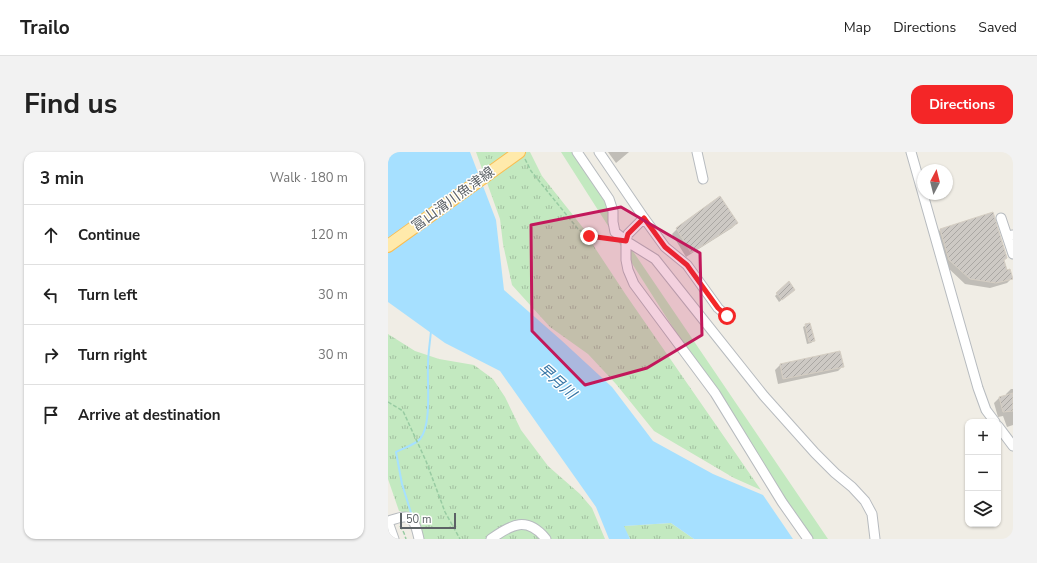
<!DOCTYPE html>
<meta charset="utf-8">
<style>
:root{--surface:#fff;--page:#f2f2f2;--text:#222;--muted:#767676;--line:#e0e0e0;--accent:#f42627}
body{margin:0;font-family:"Nunito Sans","Noto Sans JP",sans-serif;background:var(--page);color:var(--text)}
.controls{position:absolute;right:12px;bottom:12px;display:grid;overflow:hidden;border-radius:8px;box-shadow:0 1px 3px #0004}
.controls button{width:36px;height:36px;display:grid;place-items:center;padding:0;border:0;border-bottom:1px solid var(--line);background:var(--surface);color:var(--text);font:20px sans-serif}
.compass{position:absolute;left:529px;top:12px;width:36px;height:36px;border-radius:50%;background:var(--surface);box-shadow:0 1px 3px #0004;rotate:7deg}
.scale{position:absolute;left:12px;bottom:10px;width:56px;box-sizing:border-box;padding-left:4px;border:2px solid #5c6266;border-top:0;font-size:11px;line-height:14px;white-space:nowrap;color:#5c6266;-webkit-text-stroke:3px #fff;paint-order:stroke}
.stop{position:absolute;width:12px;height:12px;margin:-9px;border:3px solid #f42627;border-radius:50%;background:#fff}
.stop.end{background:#f42627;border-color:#fff;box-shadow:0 1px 4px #0008}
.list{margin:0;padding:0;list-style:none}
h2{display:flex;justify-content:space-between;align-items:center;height:52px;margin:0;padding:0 16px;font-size:17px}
h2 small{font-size:13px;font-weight:400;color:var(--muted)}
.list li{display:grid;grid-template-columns:26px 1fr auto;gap:12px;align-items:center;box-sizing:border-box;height:60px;padding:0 16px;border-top:1px solid var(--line)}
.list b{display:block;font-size:15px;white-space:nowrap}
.list em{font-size:13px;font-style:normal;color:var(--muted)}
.icon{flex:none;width:22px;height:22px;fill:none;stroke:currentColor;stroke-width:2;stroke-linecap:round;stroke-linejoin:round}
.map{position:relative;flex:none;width:625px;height:387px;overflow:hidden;border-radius:12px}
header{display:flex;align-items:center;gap:24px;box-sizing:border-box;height:56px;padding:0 20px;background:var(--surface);border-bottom:1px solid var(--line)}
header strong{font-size:19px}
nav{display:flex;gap:22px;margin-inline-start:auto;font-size:14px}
.intro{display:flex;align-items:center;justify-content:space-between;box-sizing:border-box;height:96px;padding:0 24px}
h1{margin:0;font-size:28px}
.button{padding:10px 18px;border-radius:12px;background:var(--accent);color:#fff;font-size:14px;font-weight:700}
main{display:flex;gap:24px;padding:0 24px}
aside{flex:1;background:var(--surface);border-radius:12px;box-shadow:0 1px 3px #0004}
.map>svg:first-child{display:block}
.grass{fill:url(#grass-tufts)}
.park{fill:#c3e9c0}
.water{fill:#a6e0ff}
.shadow{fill:#0003}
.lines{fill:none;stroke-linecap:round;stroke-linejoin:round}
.stream{stroke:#a6e0ff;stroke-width:2}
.building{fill:url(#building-hatch);stroke:#d5cec3}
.minor-casing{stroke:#b7bbbf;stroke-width:11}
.major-casing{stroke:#fabe53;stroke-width:14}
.path{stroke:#98cba2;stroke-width:1.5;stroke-dasharray:4 2;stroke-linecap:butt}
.minor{stroke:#fff;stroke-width:9}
.major{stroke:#ffeaab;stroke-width:12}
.route{stroke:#f42627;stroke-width:5}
.marked{fill:#c2185b;fill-opacity:0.2;stroke:#c2185b;stroke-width:3;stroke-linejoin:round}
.labels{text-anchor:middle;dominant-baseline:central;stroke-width:3;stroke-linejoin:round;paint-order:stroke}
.street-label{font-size:14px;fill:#5c6266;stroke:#fff}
.water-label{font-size:15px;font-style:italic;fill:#3676a6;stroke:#fff}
</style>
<header>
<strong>Trailo</strong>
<nav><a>Map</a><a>Directions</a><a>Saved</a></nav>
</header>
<div class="intro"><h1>Find us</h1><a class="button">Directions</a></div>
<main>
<aside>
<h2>3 min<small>Walk · 180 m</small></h2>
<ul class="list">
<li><svg class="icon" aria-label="ahead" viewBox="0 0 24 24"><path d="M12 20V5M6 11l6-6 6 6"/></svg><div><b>Continue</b></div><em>120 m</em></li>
<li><svg class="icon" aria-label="left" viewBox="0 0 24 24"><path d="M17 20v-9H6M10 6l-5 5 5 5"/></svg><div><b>Turn left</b></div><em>30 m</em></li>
<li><svg class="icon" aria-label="right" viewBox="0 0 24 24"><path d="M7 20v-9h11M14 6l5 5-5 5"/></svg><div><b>Turn right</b></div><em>30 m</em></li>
<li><svg class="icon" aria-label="arrive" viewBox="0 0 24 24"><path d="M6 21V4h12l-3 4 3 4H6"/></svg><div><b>Arrive at destination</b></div></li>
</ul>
</aside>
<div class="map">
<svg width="625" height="387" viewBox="0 0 625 387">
<defs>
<pattern id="grass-tufts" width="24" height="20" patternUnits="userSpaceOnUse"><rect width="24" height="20" fill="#c3e9c0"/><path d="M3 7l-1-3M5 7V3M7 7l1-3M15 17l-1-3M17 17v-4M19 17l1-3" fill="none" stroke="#a2c0a0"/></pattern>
<pattern id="building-hatch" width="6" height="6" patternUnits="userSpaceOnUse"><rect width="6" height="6" fill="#cdc9c4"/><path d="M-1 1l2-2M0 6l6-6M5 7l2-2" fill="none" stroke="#aaa7a3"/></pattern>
</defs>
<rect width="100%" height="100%" fill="#f0ede5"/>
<!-- grass -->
<path class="grass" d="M88,0h54l12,24 42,53 11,19 31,47 135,195 -27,-12 -80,-47 -38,-47 -28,-30 -38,-27 -38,-42 -9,-41 -3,-25z
M0,182l27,17 24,8 35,6 19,14 12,18 16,33 27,36 32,28 12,14 13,31h-186l-2,-21 -11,-5 -7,-2 -11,-32z
M283,371l23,16h-64l-7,-13z"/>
<!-- park -->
<path class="park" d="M173,0h16l49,89 202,298h-17l-90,-136z"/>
<!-- water -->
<path class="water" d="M0,0h82l26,68 8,70 57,50 51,47 41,54 60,33 50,21 30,44h-99l-23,-16 -47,3 6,13h-21l-13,-32 -96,-136 -55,-28 -57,-41z"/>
<!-- shadow -->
<path class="shadow" d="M220,0h21l-13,11z
M349,71l-5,5 -46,29 -14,-23 5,-5z
M552,78l63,30 3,11 6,7 -5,5 -17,5 -25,-4 -20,-19 -10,-30z
M401,130l3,10 -13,10 -4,-6z
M418,173l8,16 -3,2 -4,1 -4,-17z
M392,213l63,1 -5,5 -60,13 -3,-14z
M623,237h2v36l-6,2 -4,-11 -5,1 -4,-14 5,-5 7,-2v-2z"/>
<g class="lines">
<!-- stream -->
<path class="stream" d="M24,364l-10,-32 -6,-32c7,-4 19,-7 24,-13 12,-14 7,-56 8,-74 0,-11 2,-23 3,-34"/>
</g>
<!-- building -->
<path class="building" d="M332,44l18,27 -47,30 -15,-25z
M605,60l14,46 -3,2 3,10 3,-1 3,10 -17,4 -26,-4 -21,-19 -9,-31z
M401,129l6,9 -13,10 -6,-7z
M422,171l5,18 -6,1 -4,-18z
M452,199l4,16 -61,12 -3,-15z
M625,241v18l-10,1 -4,-15z"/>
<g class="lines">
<defs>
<path id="minor" d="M189,0l32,47 4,12v11l2,10 11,9 29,18 109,137 51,57 20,20 17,14 13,14 7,13 3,25
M211,0l45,66 21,29 22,18 31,43 9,8
M309,0l6,27
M523,0l67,236 8,22 9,12
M256,66l-16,16 -2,7v19l2,10 6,14 81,109 67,109 26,37
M613,66l6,18 6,-1
M619,84l6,18
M610,274l15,20
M0,369c5,-1 11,-4 16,-4 11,-1 13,14 15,22
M0,370l6,17
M103,387c21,-15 36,-23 55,0"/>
<path id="major" d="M0,94l131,-94"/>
</defs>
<!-- minor casing -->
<use href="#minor" class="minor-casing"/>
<!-- major casing -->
<use href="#major" class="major-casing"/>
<!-- path -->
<path class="path" d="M137,7l6,12 47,58 11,7 21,3
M0,250l15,9 23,50 19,51 15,27
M12,374l4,7 2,6"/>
<!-- minor -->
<use href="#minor" class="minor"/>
<!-- major -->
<use href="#major" class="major"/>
</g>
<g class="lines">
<!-- route -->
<path class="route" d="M201,84l37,5 2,-7 16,-16 21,29 22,18 31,43 9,8"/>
</g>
<!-- marked area -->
<path class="marked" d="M233,55l79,46 2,82 -55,33 -62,17 -53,-54 -1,-106z"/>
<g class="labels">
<!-- street labels -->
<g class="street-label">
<text transform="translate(65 47) rotate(-36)">富山滑川魚津線</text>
</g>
<!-- water labels -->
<g class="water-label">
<text transform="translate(169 229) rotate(42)">早月川</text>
</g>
</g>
</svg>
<div class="controls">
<button>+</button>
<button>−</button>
<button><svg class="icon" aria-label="layers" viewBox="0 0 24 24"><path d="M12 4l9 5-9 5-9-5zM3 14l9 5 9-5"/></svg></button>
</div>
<svg class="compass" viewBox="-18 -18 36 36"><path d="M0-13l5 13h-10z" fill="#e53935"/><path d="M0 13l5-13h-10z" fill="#767676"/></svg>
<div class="scale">50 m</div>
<div class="stop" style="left:339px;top:164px"></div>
<div class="stop end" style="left:201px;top:84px"></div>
</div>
</main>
